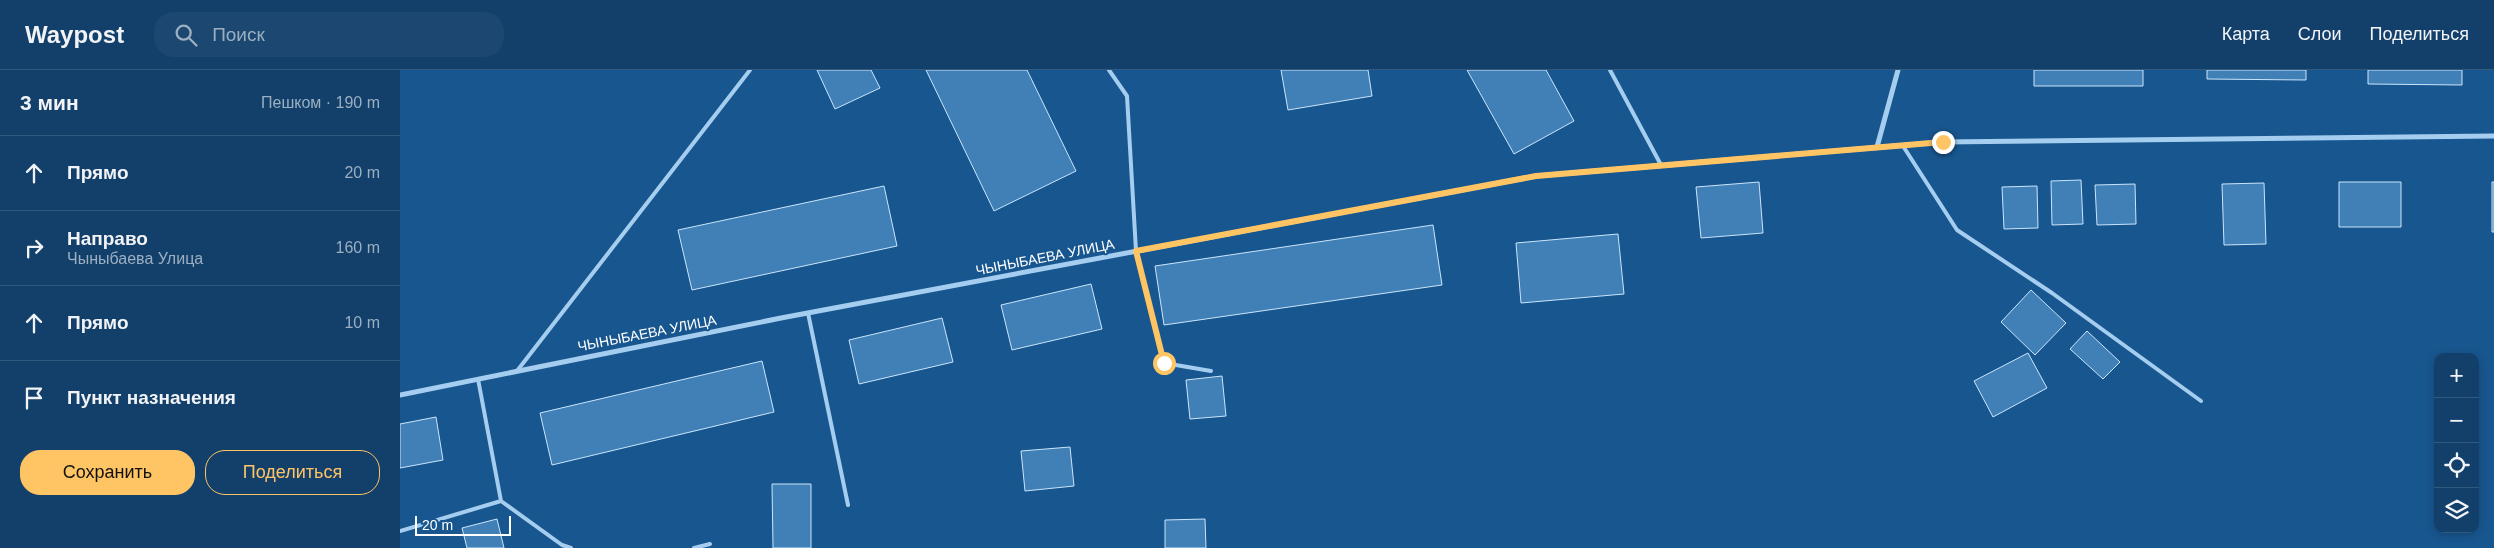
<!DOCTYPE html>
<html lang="ru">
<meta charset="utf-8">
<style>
:root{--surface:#12406b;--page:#1b4771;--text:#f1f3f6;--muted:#9cafc1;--line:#31597e;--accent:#ffc463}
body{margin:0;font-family:Helvetica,sans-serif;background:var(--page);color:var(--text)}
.controls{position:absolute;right:15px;bottom:15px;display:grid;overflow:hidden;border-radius:10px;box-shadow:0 2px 8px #0003}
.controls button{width:45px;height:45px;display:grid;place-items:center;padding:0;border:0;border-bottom:1px solid var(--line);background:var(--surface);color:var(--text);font:25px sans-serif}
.scale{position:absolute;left:15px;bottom:12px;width:96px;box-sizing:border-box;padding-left:5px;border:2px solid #fff;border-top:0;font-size:14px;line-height:18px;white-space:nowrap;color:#fff;-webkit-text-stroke:4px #18568f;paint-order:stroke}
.stop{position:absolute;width:15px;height:15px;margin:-11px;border:4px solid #ffc463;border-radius:50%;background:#fff}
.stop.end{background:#ffc463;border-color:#fff;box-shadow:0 1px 5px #0008}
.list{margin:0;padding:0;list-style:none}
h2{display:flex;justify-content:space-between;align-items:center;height:65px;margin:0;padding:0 20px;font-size:21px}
h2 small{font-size:16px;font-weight:400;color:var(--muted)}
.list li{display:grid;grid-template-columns:32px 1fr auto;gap:15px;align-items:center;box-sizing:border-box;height:75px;padding:0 20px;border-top:1px solid var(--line)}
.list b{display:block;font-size:19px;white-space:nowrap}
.list p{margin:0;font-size:16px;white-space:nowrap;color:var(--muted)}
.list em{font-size:16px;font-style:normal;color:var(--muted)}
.actions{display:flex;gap:10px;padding:15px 20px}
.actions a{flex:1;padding:11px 0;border:1px solid var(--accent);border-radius:20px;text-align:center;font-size:18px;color:var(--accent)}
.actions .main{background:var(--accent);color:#111}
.icon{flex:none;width:28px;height:28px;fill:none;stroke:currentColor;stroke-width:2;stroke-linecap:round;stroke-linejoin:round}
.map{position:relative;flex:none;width:2094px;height:478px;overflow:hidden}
header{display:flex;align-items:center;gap:30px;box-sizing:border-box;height:70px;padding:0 25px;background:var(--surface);border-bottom:1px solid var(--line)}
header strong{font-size:24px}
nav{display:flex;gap:28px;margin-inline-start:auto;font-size:18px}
.search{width:350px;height:45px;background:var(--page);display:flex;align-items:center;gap:12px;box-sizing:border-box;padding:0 18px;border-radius:20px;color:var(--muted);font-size:19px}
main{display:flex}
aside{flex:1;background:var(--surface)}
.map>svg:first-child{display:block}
.building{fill:#4180b7;stroke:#cbe5fb}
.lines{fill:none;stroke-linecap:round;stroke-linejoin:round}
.lane{stroke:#a5cdef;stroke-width:4}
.street{stroke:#a5cdef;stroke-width:5}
.route{stroke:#ffc463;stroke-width:6}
.labels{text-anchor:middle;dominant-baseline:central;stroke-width:4;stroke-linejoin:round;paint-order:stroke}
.street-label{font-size:14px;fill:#fff;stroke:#18568f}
</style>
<header>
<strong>Waypost</strong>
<div class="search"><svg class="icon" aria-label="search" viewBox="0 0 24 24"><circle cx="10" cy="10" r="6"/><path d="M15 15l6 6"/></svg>Поиск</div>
<nav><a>Карта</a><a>Слои</a><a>Поделиться</a></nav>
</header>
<main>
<aside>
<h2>3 мин<small>Пешком · 190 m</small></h2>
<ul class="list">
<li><svg class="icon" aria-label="ahead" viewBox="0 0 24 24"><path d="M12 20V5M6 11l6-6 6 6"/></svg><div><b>Прямо</b></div><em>20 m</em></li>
<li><svg class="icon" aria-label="right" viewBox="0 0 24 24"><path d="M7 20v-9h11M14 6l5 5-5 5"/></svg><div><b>Направо</b><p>Чыныбаева Улица</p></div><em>160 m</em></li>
<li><svg class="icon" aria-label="ahead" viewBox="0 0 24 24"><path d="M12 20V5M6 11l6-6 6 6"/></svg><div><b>Прямо</b></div><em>10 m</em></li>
<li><svg class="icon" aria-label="arrive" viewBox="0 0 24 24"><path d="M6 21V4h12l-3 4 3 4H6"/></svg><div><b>Пункт назначения</b></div></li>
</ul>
<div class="actions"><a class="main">Сохранить</a><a>Поделиться</a></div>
</aside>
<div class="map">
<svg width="2094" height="478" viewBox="0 0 2094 478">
<rect width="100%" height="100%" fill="#18568f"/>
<!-- building -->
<path class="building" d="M417,0h54l9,18 -45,21z
M526,0h101l49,101 -82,40z
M881,0h87l4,26 -84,14z
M1067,0h79l28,51 -60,33z
M1634,0h109v16h-109z
M1807,0h99v10l-99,-1z
M1968,0h94v15l-94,-1z
M1681,110l2,44 -31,1 -1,-44z
M1359,112l4,51 -62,5 -5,-51z
M1939,112h62v45h-62z
M2092,112h2v50h-2z
M1864,113l2,61 -42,1 -2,-61z
M1735,114l1,40 -39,1 -2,-40z
M484,116l13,60 -205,44 -14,-60z
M1637,116l1,42 -34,1 -2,-42z
M1033,155l9,60 -278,40 -9,-59z
M1218,164l6,60 -103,9 -5,-60z
M691,214l11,45 -90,21 -11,-45z
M1631,220l35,33 -31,32 -34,-33z
M542,248l11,44 -94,22 -10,-44z
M1687,261l33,31 -17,17 -33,-30z
M1628,283l19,35 -54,29 -19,-36z
M362,291l12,51 -222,53 -12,-52z
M822,306l4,40 -36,3 -4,-39z
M36,347l7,43 -43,8v-44z
M670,377l4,39 -49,5 -4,-40z
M372,414h39v64h-38z
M97,449l7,29h-37l-5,-20z
M805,449l1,29h-41v-28z"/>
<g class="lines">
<!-- lane -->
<path class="lane" d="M709,0l18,26 9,155 28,112 47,8
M1210,0l51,95
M1503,76l54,84 95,63 149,108
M408,243l40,192
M117,301l233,-301
M78,309l23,122 61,44 9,3
M0,461l101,-30
M294,478l16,-4"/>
<!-- street -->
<path class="street" d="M1477,77l21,-77
M0,325l381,-77 755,-142 407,-34 551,-6"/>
</g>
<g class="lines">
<!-- route -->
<path class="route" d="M764,293l-28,-112 400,-75 407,-34"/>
</g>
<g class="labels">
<!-- street labels -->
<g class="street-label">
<text transform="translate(645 187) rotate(-11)">ЧЫНЫБАЕВА УЛИЦА</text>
<text transform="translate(247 263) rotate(-11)">ЧЫНЫБАЕВА УЛИЦА</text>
</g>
</g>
</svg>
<div class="controls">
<button>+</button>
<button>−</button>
<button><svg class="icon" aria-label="locate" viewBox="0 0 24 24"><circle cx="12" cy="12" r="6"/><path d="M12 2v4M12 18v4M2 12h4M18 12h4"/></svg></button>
<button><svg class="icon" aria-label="layers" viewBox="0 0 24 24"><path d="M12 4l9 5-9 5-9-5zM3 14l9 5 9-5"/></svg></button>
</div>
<div class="scale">20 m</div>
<div class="stop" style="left:764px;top:293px"></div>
<div class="stop end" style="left:1543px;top:72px"></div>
</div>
</main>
